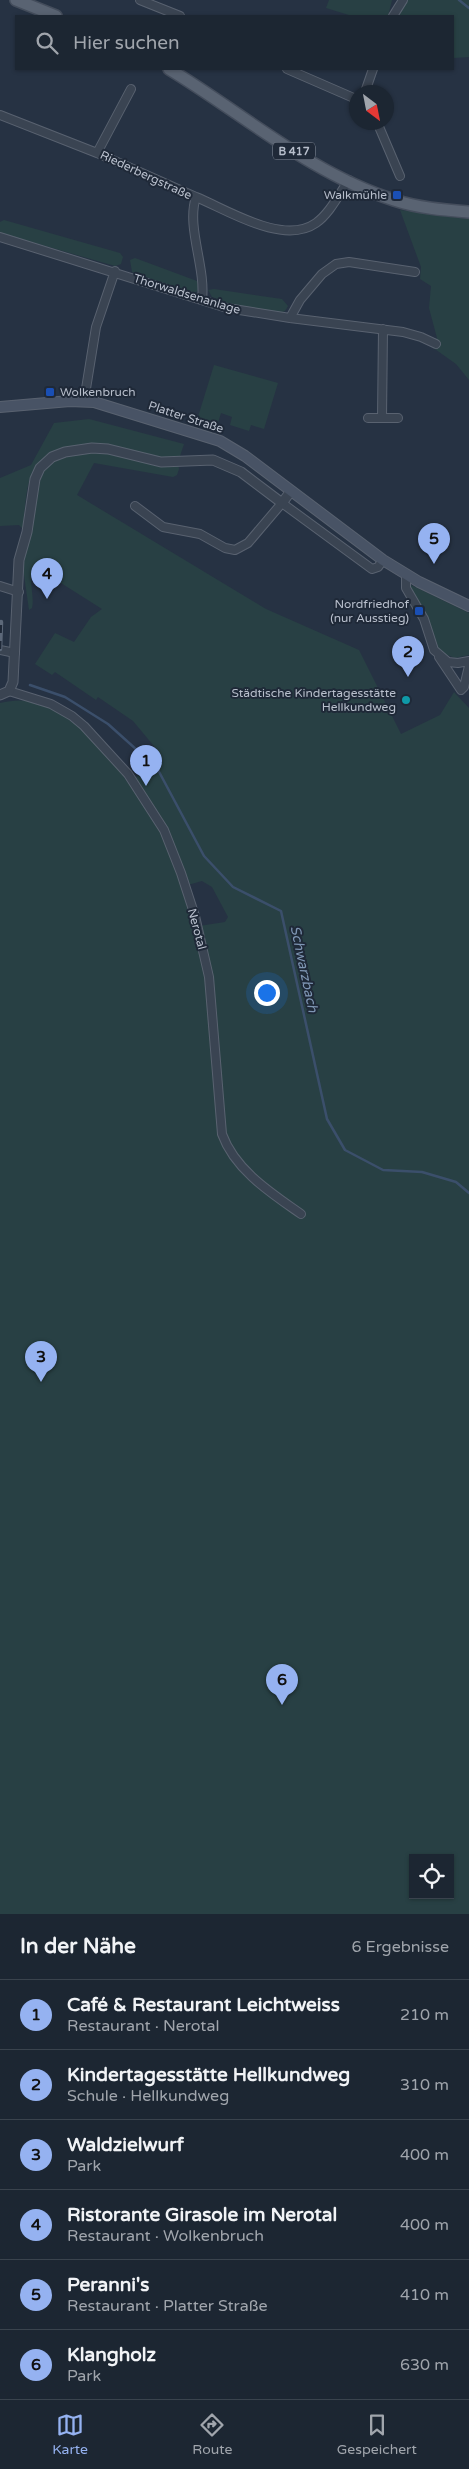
<!DOCTYPE html>
<html lang="de">
<meta charset="utf-8">
<style>
:root{--surface:#1c2632;--page:#29323e;--text:#f1f3f6;--muted:#a0a5ac;--line:#3a434d;--accent:#95b2f1}
body{margin:0;font-family:"Varela Round",sans-serif;background:var(--page);color:var(--text)}
.controls{position:absolute;right:15px;bottom:15px;display:grid;overflow:hidden;border-radius:0px;box-shadow:0 1px 4px #0004}
.controls button{width:45px;height:45px;display:grid;place-items:center;padding:0;border:0;border-bottom:1px solid var(--line);background:var(--surface);color:var(--text);font:25px sans-serif}
.compass{position:absolute;left:349px;top:85px;width:45px;height:45px;border-radius:50%;background:var(--surface);box-shadow:0 1px 4px #0004;rotate:148deg}
.you{position:absolute;left:266px;top:992px;width:18px;height:18px;margin:-12px;border:4px solid #fff;border-radius:50%;background:#1a73e8;box-shadow:0 0 0 8px #1a73e833}
.badge{display:grid;place-items:center;width:32px;height:32px;border-radius:50%;background:var(--accent);color:#111;font-size:16px;font-weight:700}
.pin{position:absolute;translate:-50% -41px;filter:drop-shadow(0 1px 2px #0008)}
.pin::after{content:'';position:absolute;top:26px;width:18px;height:15px;background:inherit;clip-path:polygon(0 0,100% 0,50% 100%)}
.list{margin:0;padding:0;list-style:none}
h2{display:flex;justify-content:space-between;align-items:center;height:65px;margin:0;padding:0 20px;font-size:21px}
h2 small{font-size:16px;font-weight:400;color:var(--muted)}
.list li{display:grid;grid-template-columns:32px 1fr auto;gap:15px;align-items:center;box-sizing:border-box;height:70px;padding:0 20px;border-top:1px solid var(--line)}
.list b{display:block;font-size:19px;white-space:nowrap}
.list p{margin:0;font-size:16px;white-space:nowrap;color:var(--muted)}
.list em{font-size:16px;font-style:normal;color:var(--muted)}
.icon{flex:none;width:28px;height:28px;fill:none;stroke:currentColor;stroke-width:2;stroke-linecap:round;stroke-linejoin:round}
.map{position:relative;flex:none;width:469px;height:1914px;overflow:hidden}
.search{position:absolute;background:var(--surface);box-shadow:0 1px 4px #0004;left:15px;right:15px;top:15px;height:55px;display:flex;align-items:center;gap:12px;box-sizing:border-box;padding:0 18px;border-radius:0px;color:var(--muted);font-size:19px}
.sheet{height:485px;background:var(--surface)}
nav{display:flex;justify-content:space-around;align-items:center;box-sizing:border-box;height:70px;border-top:1px solid var(--line);background:var(--surface);font-size:14px;color:var(--muted)}
nav a{display:grid;justify-items:center;gap:2px}
nav .on{color:var(--accent)}
.map>svg:first-child{display:block}
.green{fill:#284044;fill-rule:evenodd}
.lines{fill:none;stroke-linecap:round;stroke-linejoin:round}
.stream{stroke:#3b4f6b;stroke-width:2.5}
.minor-casing{stroke:#596270;stroke-width:10}
.tertiary-casing{stroke:#596270;stroke-width:11}
.secondary-casing{stroke:#596270;stroke-width:12}
.primary-casing{stroke:#444d5c;stroke-width:14}
.minor{stroke:#3a4452;stroke-width:8}
.tertiary{stroke:#3a4452;stroke-width:9}
.secondary{stroke:#485365;stroke-width:10}
.primary{stroke:#596372;stroke-width:11}
.rail-casing{stroke:#5c6879;stroke-width:4.5}
.rail{stroke:#1f2938;stroke-width:2.5;stroke-dasharray:8;stroke-linecap:butt}
.transit-dot{fill:#1a4fb4;stroke:#1f2938;stroke-width:2}
.culture-dot{fill:#0f9aa8;stroke:#1f2938;stroke-width:2}
.labels{text-anchor:middle;dominant-baseline:central;stroke-width:4;stroke-linejoin:round;paint-order:stroke}
.shield{fill:#1f2938;stroke:#8a92a0;stroke-width:1}
.shield-label{font-size:11px;font-weight:bold;fill:#b8bfcc}
.street-label{font-size:12px;fill:#b8bfcc;stroke:#1f2938}
.poi-label{font-size:12px;fill:#b8bfcc;stroke:#1f2938;text-anchor:end}
.water-label{font-size:14px;font-style:italic;fill:#7e95b3;stroke:#1f2938}
</style>
<div class="map">
<svg width="469" height="1914" viewBox="0 0 469 1914">
<rect width="100%" height="100%" fill="#263243"/>
<!-- green -->
<path class="green" d="M329,0h63l-4,16h-36l-26,-8z
M406,0h63v57l-16,1v-42h-55z
M400,210l69,9v161l-13,-16 -24,-17 5,-9 -8,-30 2,-22 -11,-7 1,-12z
M4,220l116,33 3,4 -2,7 -6,2 -115,-33v-11z
M135,258l62,23 2,9 -6,4 -61,-22 -2,-12z
M214,289l68,10 6,7 -3,5 -5,2 -51,-9 -17,-7 -4,-7z
M214,365l64,18 -14,46 -13,-4 -2,6 -19,-6 2,-8 -11,-4 -4,13 -20,-6z
M89,419l95,25 -5,15c-9,0 -18,0 -27,-1 -16,-2 -32,-10 -48,-13 -26,-4 -62,5 -73,31 -6,15 -6,37 -8,53l-4,-4 -19,1v-48l31,-13 23,-42z
M94,451l84,13 1,5 -2,6 -4,2 -79,-14 -17,32 189,114 93,41 42,84 39,-19 14,-23 15,16v1206h-469v-1211c56,-15 101,38 128,80l27,-20 3,-12 -25,-30 -35,-24 -2,3 -41,-28 -3,3 -17,-11 20,-31 19,9 17,-25 11,-8 -68,-43c-7,13 1,28 -2,42l-3,2 -6,-42 16,-94 18,-16zM202,881l10,6 16,30 -3,5 -32,5 -12,-40zM413,1858h37v37h-37z
M411,585l58,28v42l-14,3 -15,-6 -11,-30 -18,-33z"/>
<g class="lines">
<!-- stream -->
<path class="stream" d="M459,0l10,8
M30,685l35,12 43,27 49,44 47,88 29,31 48,24 46,208 18,31 38,20 39,2 34,10 13,11"/>
<defs>
<path id="minor" d="M140,0l40,16
M393,16l10,-16
M287,69l69,30
M365,92l8,-23
M0,115l97,38 99,44c-10,30 10,70 6,103
M377,122l23,54
M97,153l34,-64
M196,197c32,13 87,49 120,26 14,-10 23,-29 33,-43
M0,237l227,71 63,10 113,14 18,5 15,7
M290,318l10,-18 22,-26 14,-10 13,-2 66,10
M383,329l-1,89h16
M84,401l12,-74 19,-56
M368,418h14
M135,506l28,21 37,7 25,14 10,2 13,-7 34,-40 90,66 6,-2 5,-7
M406,574v14l18,31 10,31 14,12 10,1 11,-2
M0,586l19,6
M0,650l15,3
M439,657l22,33 3,-3 5,-21
M9,691l42,13 21,12 12,10 44,48 36,56 17,43 14,43 14,61 13,157c13,36 49,59 79,80"/>
<path id="tertiary" d="M0,695l9,-4 4,-9 6,-122 8,-28 8,-53 5,-11 12,-11 13,-5 27,-4 16,1 53,13 52,-2 28,12 41,31 9,-12"/>
<path id="secondary" d="M0,407l70,-6 24,1 126,39 25,15 138,104 36,22 50,24"/>
<path id="primary" d="M16,0l40,16
M169,69c73,44 142,105 225,131 24,8 50,10 75,12"/>
</defs>
<!-- minor casing -->
<use href="#minor" class="minor-casing"/>
<!-- tertiary casing -->
<use href="#tertiary" class="tertiary-casing"/>
<!-- secondary casing -->
<use href="#secondary" class="secondary-casing"/>
<!-- primary casing -->
<use href="#primary" class="primary-casing"/>
<!-- minor -->
<use href="#minor" class="minor"/>
<!-- tertiary -->
<use href="#tertiary" class="tertiary"/>
<!-- secondary -->
<use href="#secondary" class="secondary"/>
<!-- primary -->
<use href="#primary" class="primary"/>
<defs>
<path id="rail" d="M0,649l1,-27"/>
</defs>
<!-- rail casing -->
<use href="#rail" class="rail-casing"/>
<!-- rail -->
<use href="#rail" class="rail"/>
</g>
<!-- markers -->
<g class="transit-dot">
<rect x="392" y="190" width="10" height="10" rx="2.5"/>
<rect x="45" y="387" width="10" height="10" rx="2.5"/>
<rect x="414" y="606" width="10" height="10" rx="2.5"/>
</g>
<circle class="culture-dot" cx="406" cy="700" r="5"/>
<g class="labels">
<!-- shield labels -->
<rect class="shield" x="273" y="142.5" width="42" height="17" rx="4"/>
<g class="shield-label">
<text x="294" y="151">B 417</text>
</g>
<!-- street labels -->
<g class="street-label">
<text transform="translate(146 175) rotate(25)">Riederbergstraße</text>
<text transform="translate(187 294) rotate(17)">Thorwaldsenanlage</text>
<text transform="translate(186 417) rotate(18)">Platter Straße</text>
<text transform="translate(197 929) rotate(75)">Nerotal</text>
</g>
<!-- poi labels -->
<g class="poi-label">
<text x="387" y="195">Walkmühle</text>
<text x="60" y="392" text-anchor="start">Wolkenbruch</text>
<text x="409" y="604">Nordfriedhof<tspan x="409" dy="14">(nur Ausstieg)</tspan></text>
<text x="396" y="693">Städtische Kindertagesstätte<tspan x="396" dy="14">Hellkundweg</tspan></text>
</g>
<!-- water labels -->
<g class="water-label">
<text transform="translate(304 969) rotate(78)">Schwarzbach</text>
</g>
</g>
</svg>
<div class="controls">
<button><svg class="icon" aria-label="locate" viewBox="0 0 24 24"><circle cx="12" cy="12" r="6"/><path d="M12 2v4M12 18v4M2 12h4M18 12h4"/></svg></button>
</div>
<svg class="compass" viewBox="-18 -18 36 36"><path d="M0-13l5 13h-10z" fill="#e53935"/><path d="M0 13l5-13h-10z" fill="#a0a5ac"/></svg>
<div class="you"></div>
<div class="pin badge" style="left:146px;top:786px">1</div>
<div class="pin badge" style="left:408px;top:677px">2</div>
<div class="pin badge" style="left:41px;top:1382px">3</div>
<div class="pin badge" style="left:47px;top:599px">4</div>
<div class="pin badge" style="left:434px;top:564px">5</div>
<div class="pin badge" style="left:282px;top:1705px">6</div>
<div class="search"><svg class="icon" aria-label="search" viewBox="0 0 24 24"><circle cx="10" cy="10" r="6"/><path d="M15 15l6 6"/></svg>Hier suchen</div>
</div>
<section class="sheet">
<h2>In der Nähe<small>6 Ergebnisse</small></h2>
<ul class="list">
<li><span class="badge">1</span><div><b>Café &amp; Restaurant Leichtweiss</b><p>Restaurant · Nerotal</p></div><em>210 m</em></li>
<li><span class="badge">2</span><div><b>Kindertagesstätte Hellkundweg</b><p>Schule · Hellkundweg</p></div><em>310 m</em></li>
<li><span class="badge">3</span><div><b>Waldzielwurf</b><p>Park</p></div><em>400 m</em></li>
<li><span class="badge">4</span><div><b>Ristorante Girasole im Nerotal</b><p>Restaurant · Wolkenbruch</p></div><em>400 m</em></li>
<li><span class="badge">5</span><div><b>Peranni's</b><p>Restaurant · Platter Straße</p></div><em>410 m</em></li>
<li><span class="badge">6</span><div><b>Klangholz</b><p>Park</p></div><em>630 m</em></li>
</ul>
</section>
<nav>
<a class="on"><svg class="icon" aria-label="map" viewBox="0 0 24 24"><path d="M3 6l6-2 6 2 6-2v14l-6 2-6-2-6 2zM9 4v14M15 6v14"/></svg>Karte</a>
<a><svg class="icon" aria-label="directions" viewBox="0 0 24 24"><path d="M12 3l9 9-9 9-9-9zM9 14v-3h6M13 9l2 2-2 2"/></svg>Route</a>
<a><svg class="icon" aria-label="saved" viewBox="0 0 24 24"><path d="M7 4h10v16l-5-4-5 4z"/></svg>Gespeichert</a>
</nav>
